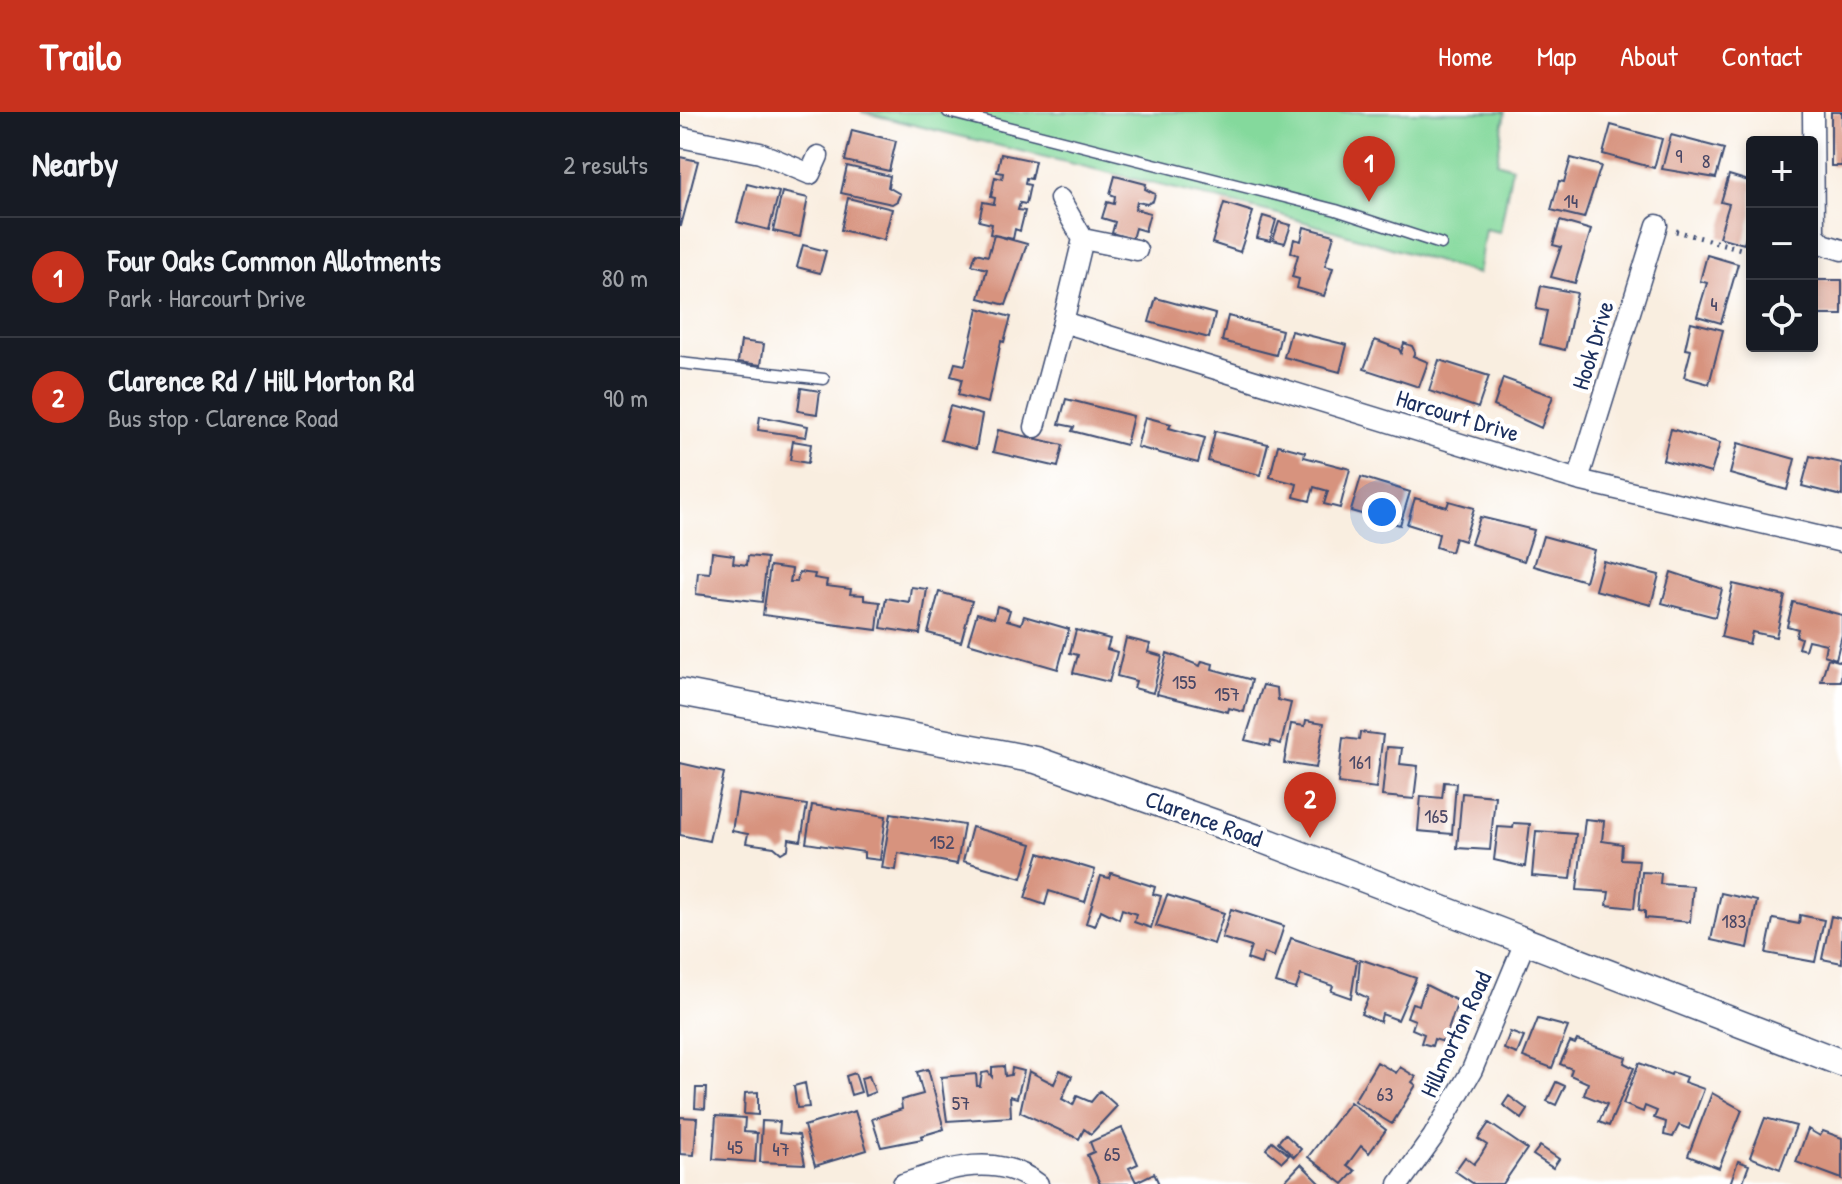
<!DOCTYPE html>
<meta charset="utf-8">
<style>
:root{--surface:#171b24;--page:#20242c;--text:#f1f3f6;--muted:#9ea1a6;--line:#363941;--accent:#c8321e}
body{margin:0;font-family:"Patrick Hand",sans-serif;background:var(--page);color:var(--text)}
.controls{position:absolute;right:24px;top:24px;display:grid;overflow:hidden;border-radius:8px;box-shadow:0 4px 12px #0003}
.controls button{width:72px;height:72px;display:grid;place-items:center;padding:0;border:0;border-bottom:2px solid var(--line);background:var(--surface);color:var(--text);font:40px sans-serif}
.you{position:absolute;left:702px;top:400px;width:28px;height:28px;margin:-20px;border:6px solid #fff;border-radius:50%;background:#1a73e8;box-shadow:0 0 0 12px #1a73e833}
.badge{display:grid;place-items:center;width:52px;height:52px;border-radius:50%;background:var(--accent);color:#fff;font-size:26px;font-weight:700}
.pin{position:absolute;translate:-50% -66px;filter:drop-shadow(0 2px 4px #0008)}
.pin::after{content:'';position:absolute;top:42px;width:28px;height:24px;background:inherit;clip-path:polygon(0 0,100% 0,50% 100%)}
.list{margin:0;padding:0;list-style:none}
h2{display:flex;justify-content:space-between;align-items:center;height:104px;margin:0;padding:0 32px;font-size:34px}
h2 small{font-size:26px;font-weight:400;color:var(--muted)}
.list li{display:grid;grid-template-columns:52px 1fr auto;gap:24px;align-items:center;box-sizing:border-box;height:120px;padding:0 32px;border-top:2px solid var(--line)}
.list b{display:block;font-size:30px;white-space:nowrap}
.list p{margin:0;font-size:26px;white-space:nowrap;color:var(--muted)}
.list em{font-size:26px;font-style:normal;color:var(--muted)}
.icon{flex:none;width:44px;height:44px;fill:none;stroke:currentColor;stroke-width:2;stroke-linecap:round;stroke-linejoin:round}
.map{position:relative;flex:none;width:1162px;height:1072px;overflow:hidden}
header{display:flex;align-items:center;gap:48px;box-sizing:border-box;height:112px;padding:0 40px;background:var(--accent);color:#fff}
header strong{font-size:38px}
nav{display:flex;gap:44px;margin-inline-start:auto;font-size:28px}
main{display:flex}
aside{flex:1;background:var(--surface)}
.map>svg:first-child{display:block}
.green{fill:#84d99c;stroke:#50847d;stroke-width:2}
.building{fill:#d7937e}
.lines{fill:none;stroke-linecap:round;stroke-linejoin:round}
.service-casing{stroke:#3c4c72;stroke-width:13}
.minor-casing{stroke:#3c4c72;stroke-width:23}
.tertiary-casing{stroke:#3c4c72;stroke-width:29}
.path{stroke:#3c4c72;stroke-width:5;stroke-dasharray:2 6;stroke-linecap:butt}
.service{stroke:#fff;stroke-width:10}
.minor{stroke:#fff;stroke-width:20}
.tertiary{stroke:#fff;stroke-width:26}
.labels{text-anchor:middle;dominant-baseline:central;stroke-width:8;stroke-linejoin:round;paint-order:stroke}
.number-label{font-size:20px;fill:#4a4866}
.street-label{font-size:24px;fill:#1b2f5e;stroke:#fff}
</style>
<header>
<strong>Trailo</strong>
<nav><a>Home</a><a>Map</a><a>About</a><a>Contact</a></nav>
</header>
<main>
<aside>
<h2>Nearby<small>2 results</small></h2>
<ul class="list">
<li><span class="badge">1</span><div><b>Four Oaks Common Allotments</b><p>Park · Harcourt Drive</p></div><em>80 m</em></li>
<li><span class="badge">2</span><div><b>Clarence Rd / Hill Morton Rd</b><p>Bus stop · Clarence Road</p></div><em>90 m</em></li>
</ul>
</aside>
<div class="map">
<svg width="1162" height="1072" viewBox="0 0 1162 1072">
<rect width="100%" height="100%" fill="#fff"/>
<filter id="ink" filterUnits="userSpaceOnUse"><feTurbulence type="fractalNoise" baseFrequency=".0125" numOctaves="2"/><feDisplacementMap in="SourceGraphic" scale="16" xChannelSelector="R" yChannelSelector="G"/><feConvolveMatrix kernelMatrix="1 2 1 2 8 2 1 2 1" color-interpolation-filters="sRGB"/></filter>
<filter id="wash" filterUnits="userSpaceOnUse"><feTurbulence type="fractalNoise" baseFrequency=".006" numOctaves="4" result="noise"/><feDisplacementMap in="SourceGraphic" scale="32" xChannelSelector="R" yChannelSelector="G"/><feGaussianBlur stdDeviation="1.8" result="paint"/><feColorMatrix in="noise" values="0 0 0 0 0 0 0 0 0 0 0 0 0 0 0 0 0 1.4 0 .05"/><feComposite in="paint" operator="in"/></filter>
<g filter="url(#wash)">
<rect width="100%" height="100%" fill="#f9eee0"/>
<!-- green -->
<path class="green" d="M181,0h644l-8,50 15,5 -12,65 -15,-3 -7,45 -200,-60z"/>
<g id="blocks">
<!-- building -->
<path class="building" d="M1151,0h11v54h-11z
M931,13l51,14 -8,29 -51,-14z
M172,18l44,11 -7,30 -44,-10z
M991,23l53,14 -8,29 -54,-9z
M321,42l34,7 -4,18 -5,-1 -1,6 5,1 -4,19 -6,-1 -2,7 7,1 -5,20 -5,-2 -2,10 -23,-5 2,-10 -13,-3 4,-19 11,2 1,-6 -4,-1 4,-20 7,2 1,-6 -6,-1z
M0,45l18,4 -17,65h-1z
M891,46l30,8 -17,52 -33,-8 8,-29 5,1z
M167,54l43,10 -2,11 12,7 -3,7 -5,3 -51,-11z
M1049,63l23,7v32l-8,30 -25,-7 10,-33 -8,-2z
M435,64l31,8 -1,5 10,5 -2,7 -6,3 -10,-2 -2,7 15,4 -5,18 -10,-3 -3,11 -20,-6 3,-11 -13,-4 5,-16 7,2 1,-8 -5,-2z
M67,72l32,8 -10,38 -32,-8z
M102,80l26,6 -8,39 -27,-6z
M168,86l44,11 -8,31 -43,-10z
M544,91l29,9 -13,40 -28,-9z
M583,104l13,4 -6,21 -13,-3z
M880,109l31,9 -16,53 -24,-6 10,-30 -8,-2z
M599,110l12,3 -6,18 -12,-3z
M624,115l30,8 -9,31 8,2 -9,28 -27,-8 2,-9 -7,-2 6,-22 -7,-3 3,-13 7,2z
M314,123l33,9 -21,61 -27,-7 8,-29 -15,-4 4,-12 12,3z
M123,133l23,6 -6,22 -23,-6z
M1027,143l31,9 -17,59 -24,-7 10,-33 -7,-2z
M1132,168h30v35h-30z
M861,174l36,7 -12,57 -25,-6 7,-33 -11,-2z
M476,186l59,16 -6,24 -60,-16z
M298,196l33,9 -7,25 -3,-1 -13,62 -30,-8 4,-16 -11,-3 4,-13 10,2z
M548,204l54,14 -6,25 -54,-14z
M1011,210l32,8 -14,54 -25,-7 7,-27 -6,-1z
M611,219l56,14 -7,27 -56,-15z
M695,228l24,9 2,4 3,-10 8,3 3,6 -2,4 15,6 -9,25 -55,-18z
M61,229l23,3 -3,21 -23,-3z
M759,248l50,16 -11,32 -49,-17z
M823,266l50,18 -12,32 -47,-22z
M121,276l19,3 -3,23 -19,-3z
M386,287l67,17 -7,29 -54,-14 2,-4 -15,-3z
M270,294l32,9 -6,34 -35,-9z
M80,304l48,10 -2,11 -48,-7z
M465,305l26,7 -2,4 36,10 -7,25 -61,-16z
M991,317l49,14 -9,30 -48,-13z
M318,318l65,15 -5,22 -65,-15z
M535,319l53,13 -8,31 -52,-14z
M113,329l18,3 -3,19 -18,-3z
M1058,331l57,16 -8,31 -57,-16z
M598,333l27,7 -1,5 46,12 -10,39 -16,-4 4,-13 -14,-4 -4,14 -16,-4 3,-13 -27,-7z
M1130,344l32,7v33l-40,-10z
M681,365l49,15 -10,33 -49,-14z
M735,386l32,9 2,-6 25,7 -10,33 -9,-3 -4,14 -15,-5 3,-13 -32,-10z
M800,405l54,13 -10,31 -53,-17z
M863,424l51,14 -9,31 -51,-15z
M32,440l22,3 -1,8 14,2 1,-9 19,2 -5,44 -66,-8 2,-22 12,1z
M923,449l56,14 -8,30 -56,-15z
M90,454l22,3 -2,13h7l2,-10 16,2 -1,4 13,2 -1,6 25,3 -1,5 14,1v5l16,2 -3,28 -114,-15z
M991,460l51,17 -7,28 -53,-14z
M1053,472l52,12 -9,41 -24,-5 -3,12 -28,-7z
M231,475l16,2 -7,45 -39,-6 5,-30 23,4z
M259,480l33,9 -11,41 -33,-9z
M1113,490l49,13v20l-6,24 -12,-4 2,-11 -18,-4 -3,10 -7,-2 3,-10 -5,-2 2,-7 -11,-3z
M317,494l13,4 -3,10 14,4 3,-8 45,13 -11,40 -90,-26 9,-30 17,5z
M396,518l34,9 -3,10 10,3 -8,30 -36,-9 5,-18 -8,-2z
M446,526l24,6 -2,8 14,4 -9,37 -19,-5 2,-7 -19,-5z
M487,541l33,13 2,-5 11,3 -1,5 40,11 -8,32 -15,-4 -1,4 -71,-18z
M1148,546l14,4 -1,19h-20z
M583,573l14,3 1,12 13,3 -10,41 -10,-3 -1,5 -25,-6z
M626,608l18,3 -8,45 -32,-5 7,-39 14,2z
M680,620l23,3 -7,53 -38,-5 5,-45 16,2z
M707,635l15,1 -2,16 18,2 -4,33 -32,-3z
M0,651l44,10 -15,68 -29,-6z
M764,670l12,1 -4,51 -34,-3 3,-35 21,2z
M782,681l33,3 -5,54 -33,-2z
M58,682l69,11 -6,36 -12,-2 -1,10 -7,4 -7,-6 -28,-4 2,-9 -16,-3z
M132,693l74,11 -6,44 -16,-2v-6l-58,-9z
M211,701l73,12 -7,39 -59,-11 -2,17 -14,-2z
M905,707l19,2 -2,20 20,3 -1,15 18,1 -5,48 -27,-3 2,-13 -32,-2z
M834,711l16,1 -5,43 -31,-7 4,-33 15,1z
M292,715l60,17 -10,34 -59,-17z
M856,719l40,3 -5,45 -39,-3z
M359,741l56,17 -10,32 -36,-11 -4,14 -20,-7z
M962,760l19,1 -1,11 33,2 -3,36 -45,-4v-7l-6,-1z
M431,761l44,14 -2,7 8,2 -10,32 -17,-6 2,-8 -14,-5 -3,10 -18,-9 -6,16 -9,-3 15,-47 8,2z
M1041,781l36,8 -9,47 -37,-8z
M487,783l57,18 -10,31 -58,-18z
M551,797l53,17 -10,31 -10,-4 -3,11 -14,-5 4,-12 -29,-9z
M1120,803l24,5 -9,42 -49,-9 7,-34 26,5z
M1151,804l11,3v44l-20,-4z
M611,826l66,22 -6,38 -20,-7 2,-5 -32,-11 -5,14 -20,-6z
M680,847l56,19 -18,42 -16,-6 -2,8 -19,-8 7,-16 -11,-5z
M746,873l32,16 -14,41 -10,-3 -2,7 -11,-3 3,-9 -12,-5 3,-9 -8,-3 5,-14 7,2z
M858,907l30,8 -16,41 -29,-11z
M830,920l14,5 -7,17 -13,-5z
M897,928l49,17 -2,6 10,5 -25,58 -10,-4 8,-18 -23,-9 4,-12 -18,-8 2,-6 -12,-5 10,-22 5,2z
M697,950l19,11 4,-6 16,10 -4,5 4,3 -24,39 -38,-23z
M959,951l32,12 1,-3 14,5 -2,5 20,7 -15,40 -10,-4 -6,12 -9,-2 2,-13 -12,-4 3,-7 -12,-5 -2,6 -20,-8z
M324,954l1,10 6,-1 1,-7 12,3 -7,27 -7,-2 1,21 -64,4 -6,-44 35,-3 1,12h3l2,-13 6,-1 4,5v-10z
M248,957l16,60 -23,7 1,3 -41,8 -9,-28 30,-10 -1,-9 22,-6 -6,-22z
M380,958l12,6 -10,23 11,6 4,-9 14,6 9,-11 17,15 -26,28 -7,-5 -5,10 -59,-27 9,-41 25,13z
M175,961l6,19 -10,3 -5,-19z
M189,964l6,16 -10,4 -4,-18z
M876,970l9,4 -9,19 -9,-4z
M125,971l4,24 -12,1 -3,-22z
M16,976h10l-1,21 -10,-1z
M78,980v23l-14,-1 1,-21z
M1032,981l30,17 -23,58 -31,-12z
M829,984l19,14 -6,9 -19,-14z
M670,990l36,28 -17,23 -8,-7 -14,19 8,6 -12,13 -35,-27z
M175,999l12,39 -52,16 -11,-40z
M36,1004l29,2 -1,14 13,1 -2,29 -42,-3z
M0,1005l17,1 -3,37 -14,-1z
M1085,1006l31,8 -16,43 -30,-12z
M82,1009l18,1 -1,11 20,2 6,29 -45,-2z
M809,1011l38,26 -24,35h-29l-19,-13 10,-14 9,7 7,-9 6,-10 -9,-6z
M442,1016l16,36 -9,4 7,14 18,-9 5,11h-59l-13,-29 7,-3 -4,-10z
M1128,1017l12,7 3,-5 19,7v41l-46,-17z
M605,1022l16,15 -7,8 -16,-15z
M592,1029l17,14 -7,7 -16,-13z
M860,1034l19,13 -6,9 -20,-13z
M1058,1049l11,4 -7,19h-12z
M621,1052l20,20h-39z"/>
</g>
</g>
<g filter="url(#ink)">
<use href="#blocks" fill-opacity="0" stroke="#3c4c72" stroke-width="2"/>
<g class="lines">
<defs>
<path id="service" d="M268,0l388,98 105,34
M0,251l144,16"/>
<path id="minor" d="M1133,0l1,122 9,10 19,6
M0,25l80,16 50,21 8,-18
M380,87l23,40 -20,83 515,158 264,62
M403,127l54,11
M355,315l28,-105
M898,368l79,-255
M223,1072c44,-15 93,-33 135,0
M719,1072l34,-47 39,-67 53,-128"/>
<path id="tertiary" d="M0,580l356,68 227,80 579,223"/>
</defs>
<!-- service casing -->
<use href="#service" class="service-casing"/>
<!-- minor casing -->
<use href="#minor" class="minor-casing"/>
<!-- tertiary casing -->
<use href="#tertiary" class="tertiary-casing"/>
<!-- path -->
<path class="path" d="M996,119l76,21"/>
<!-- service -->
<use href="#service" class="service"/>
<!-- minor -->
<use href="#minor" class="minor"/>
<!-- tertiary -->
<use href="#tertiary" class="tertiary"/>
</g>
</g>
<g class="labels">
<!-- number labels -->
<g class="number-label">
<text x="999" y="43">9</text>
<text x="1026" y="48">8</text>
<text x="891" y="88">14</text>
<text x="1034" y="191">4</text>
<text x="504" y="569">155</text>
<text x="547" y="581">157</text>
<text x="680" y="649">161</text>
<text x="756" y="703">165</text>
<text x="262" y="729">152</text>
<text x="1054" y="808">183</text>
<text x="705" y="981">63</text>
<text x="281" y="990">57</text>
<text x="55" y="1034">45</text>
<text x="101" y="1036">47</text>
<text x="432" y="1041">65</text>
</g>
<!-- street labels -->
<g class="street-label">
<text transform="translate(912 233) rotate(-73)">Hook Drive</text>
<text transform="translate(778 303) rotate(17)">Harcourt Drive</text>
<text transform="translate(524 706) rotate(20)">Clarence Road</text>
<text transform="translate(775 922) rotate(-65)">Hillmorton Road</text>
</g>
</g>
</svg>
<div class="controls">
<button>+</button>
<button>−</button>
<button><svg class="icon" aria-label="locate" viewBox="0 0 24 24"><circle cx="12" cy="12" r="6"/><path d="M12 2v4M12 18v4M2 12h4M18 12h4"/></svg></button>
</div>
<div class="you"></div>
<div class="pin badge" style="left:689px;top:90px">1</div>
<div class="pin badge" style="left:630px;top:726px">2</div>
</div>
</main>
